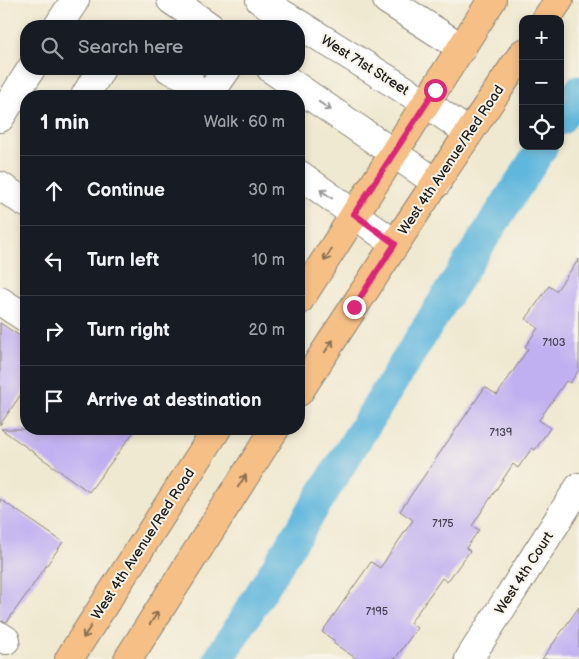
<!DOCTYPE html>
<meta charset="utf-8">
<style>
:root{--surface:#171b24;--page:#20242c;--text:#f1f3f6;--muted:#9ea1a6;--line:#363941}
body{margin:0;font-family:"Balsamiq Sans",sans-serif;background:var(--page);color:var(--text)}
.controls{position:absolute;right:15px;top:15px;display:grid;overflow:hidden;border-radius:10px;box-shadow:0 2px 8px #0003}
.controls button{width:45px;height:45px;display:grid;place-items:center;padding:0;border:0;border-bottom:1px solid var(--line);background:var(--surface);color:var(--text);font:25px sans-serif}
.stop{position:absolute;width:15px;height:15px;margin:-11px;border:4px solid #db2777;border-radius:50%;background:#fff}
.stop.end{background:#db2777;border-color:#fff;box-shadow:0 1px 5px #0008}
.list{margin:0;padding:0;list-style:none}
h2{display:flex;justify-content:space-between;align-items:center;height:65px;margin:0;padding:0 20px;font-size:21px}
h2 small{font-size:16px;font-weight:400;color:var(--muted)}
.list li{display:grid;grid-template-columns:32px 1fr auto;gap:15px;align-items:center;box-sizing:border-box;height:70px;padding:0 20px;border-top:1px solid var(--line)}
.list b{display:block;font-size:19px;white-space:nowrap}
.list em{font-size:16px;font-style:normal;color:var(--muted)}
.icon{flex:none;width:28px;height:28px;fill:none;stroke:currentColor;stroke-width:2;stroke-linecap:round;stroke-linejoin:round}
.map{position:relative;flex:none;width:579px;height:659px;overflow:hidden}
.search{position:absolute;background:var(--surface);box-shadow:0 2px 8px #0003;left:20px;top:20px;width:285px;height:55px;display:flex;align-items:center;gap:12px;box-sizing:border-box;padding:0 18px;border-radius:20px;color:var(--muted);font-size:19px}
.panel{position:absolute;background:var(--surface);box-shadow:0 2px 8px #0003;left:20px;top:90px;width:285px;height:345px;border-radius:20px}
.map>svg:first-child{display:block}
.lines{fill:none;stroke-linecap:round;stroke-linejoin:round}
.canal{stroke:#61b7dd;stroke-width:31}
.building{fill:#c1b0f1}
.minor-casing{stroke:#868276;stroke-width:30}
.major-casing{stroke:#868276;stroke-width:30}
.minor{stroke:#fff;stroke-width:28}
.major{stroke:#f5bf86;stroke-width:28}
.oneway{stroke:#999}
.oneway2{stroke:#886e51}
.route{stroke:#db2777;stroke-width:6}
.labels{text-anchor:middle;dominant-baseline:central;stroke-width:4;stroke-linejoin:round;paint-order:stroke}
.number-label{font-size:11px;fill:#454151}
.street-label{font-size:14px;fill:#1c1c1c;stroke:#f7f3e8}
</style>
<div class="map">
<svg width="579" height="659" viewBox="0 0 579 659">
<rect width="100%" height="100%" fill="#f7f3e8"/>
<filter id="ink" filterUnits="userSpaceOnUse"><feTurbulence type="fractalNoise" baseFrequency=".02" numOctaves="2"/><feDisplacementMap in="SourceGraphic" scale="10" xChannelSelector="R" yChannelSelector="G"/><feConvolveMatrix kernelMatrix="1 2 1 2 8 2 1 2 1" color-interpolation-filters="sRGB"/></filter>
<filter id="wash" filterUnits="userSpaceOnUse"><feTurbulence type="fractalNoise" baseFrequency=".0096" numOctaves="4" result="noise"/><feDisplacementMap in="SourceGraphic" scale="20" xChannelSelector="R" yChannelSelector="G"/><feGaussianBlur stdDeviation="1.12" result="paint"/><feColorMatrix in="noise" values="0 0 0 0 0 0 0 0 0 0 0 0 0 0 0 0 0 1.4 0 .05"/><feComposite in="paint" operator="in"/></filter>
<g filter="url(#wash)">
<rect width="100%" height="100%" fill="#f0e9d1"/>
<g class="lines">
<!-- canal -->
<path class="canal" d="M560,120l19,-29
M219,659l230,-367 94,-146"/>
</g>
<g id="blocks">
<!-- building -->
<path class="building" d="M579,259v111l-9,13 -4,-2 -27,39 11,8 -15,22 -3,-2 -14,20 -5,-4 -41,62 7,4 -13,18 4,3 -23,31 -5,-4 -32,45 7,5 -22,31h-38l-24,-16 2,-2 -13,-9 49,-70 9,6 33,-48 -13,-9 85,-124 12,8 31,-46 -3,-2 13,-19 -12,-9 23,-33 7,5z
M0,323l26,17v47l-26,38z
M1,429h135l-47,63z
M0,499l63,43 -56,80 -7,-1z
M579,607v52h-37z"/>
</g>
</g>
<g filter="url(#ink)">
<use href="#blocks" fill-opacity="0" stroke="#868276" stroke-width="1"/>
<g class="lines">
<defs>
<path id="minor" d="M171,0l38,26
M260,0l166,103 43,30
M387,0l75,48
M58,26l17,-26
M169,69l19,8 7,19
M271,69l166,114
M85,96l16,-27
M208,96l19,-27
M0,118l31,-49
M299,174l96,70
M0,186l26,17
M0,301l26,17
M0,636l6,4
M469,659l110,-172"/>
<path id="major" d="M546,19l13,-19
M299,301l193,-301
M299,392c73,-114 148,-227 224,-339
M69,659l148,-230
M128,659l147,-230"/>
</defs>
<!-- minor casing -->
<use href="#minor" class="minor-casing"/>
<!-- major casing -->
<use href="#major" class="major-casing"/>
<!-- minor -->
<use href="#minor" class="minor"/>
<!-- major -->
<use href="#major" class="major"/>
</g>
<!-- one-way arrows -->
<defs><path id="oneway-shaft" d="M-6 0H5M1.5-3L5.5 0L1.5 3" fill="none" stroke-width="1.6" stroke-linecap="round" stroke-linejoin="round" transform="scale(1.25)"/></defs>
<g class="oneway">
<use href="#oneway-shaft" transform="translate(325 106) rotate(34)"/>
<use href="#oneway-shaft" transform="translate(326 194) rotate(-144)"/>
</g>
<g class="oneway2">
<use href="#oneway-shaft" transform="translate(328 255) rotate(122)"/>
<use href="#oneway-shaft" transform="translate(329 346) rotate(-57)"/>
<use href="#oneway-shaft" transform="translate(242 481) rotate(-57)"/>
<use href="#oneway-shaft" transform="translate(154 618) rotate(-57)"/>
<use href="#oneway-shaft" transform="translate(87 632) rotate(123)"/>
</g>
</g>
<g class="lines" filter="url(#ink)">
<!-- route -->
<path class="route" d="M354,307l41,-63 -41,-30 81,-124"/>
</g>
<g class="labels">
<!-- number labels -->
<g class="number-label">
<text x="554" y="342">7103</text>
<text x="501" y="432">7139</text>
<text x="443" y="523">7175</text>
<text x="377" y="611">7195</text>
</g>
<!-- street labels -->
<g class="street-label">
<text transform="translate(365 65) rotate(32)">West 71st Street</text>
<text transform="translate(451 160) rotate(-56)">West 4th Avenue/Red Road</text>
<text transform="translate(143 544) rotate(-57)">West 4th Avenue/Red Road</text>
<text transform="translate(524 573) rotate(-57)">West 4th Court</text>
</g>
</g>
</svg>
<div class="controls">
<button>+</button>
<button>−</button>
<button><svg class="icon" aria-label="locate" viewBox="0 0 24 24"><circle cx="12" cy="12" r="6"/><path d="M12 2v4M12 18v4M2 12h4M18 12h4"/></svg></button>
</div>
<div class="stop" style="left:435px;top:90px"></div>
<div class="stop end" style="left:354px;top:307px"></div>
<div class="search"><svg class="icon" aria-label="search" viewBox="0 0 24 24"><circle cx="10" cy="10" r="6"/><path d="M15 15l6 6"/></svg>Search here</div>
<section class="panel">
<h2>1 min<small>Walk · 60 m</small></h2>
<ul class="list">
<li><svg class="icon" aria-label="ahead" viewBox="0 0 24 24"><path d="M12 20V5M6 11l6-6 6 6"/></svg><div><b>Continue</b></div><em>30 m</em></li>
<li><svg class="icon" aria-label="left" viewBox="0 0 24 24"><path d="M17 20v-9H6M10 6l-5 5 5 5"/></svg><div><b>Turn left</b></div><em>10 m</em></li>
<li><svg class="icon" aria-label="right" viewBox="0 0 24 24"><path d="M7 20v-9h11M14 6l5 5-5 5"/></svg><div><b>Turn right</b></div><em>20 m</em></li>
<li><svg class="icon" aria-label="arrive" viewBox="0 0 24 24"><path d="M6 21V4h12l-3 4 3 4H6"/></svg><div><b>Arrive at destination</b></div></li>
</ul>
</section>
</div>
